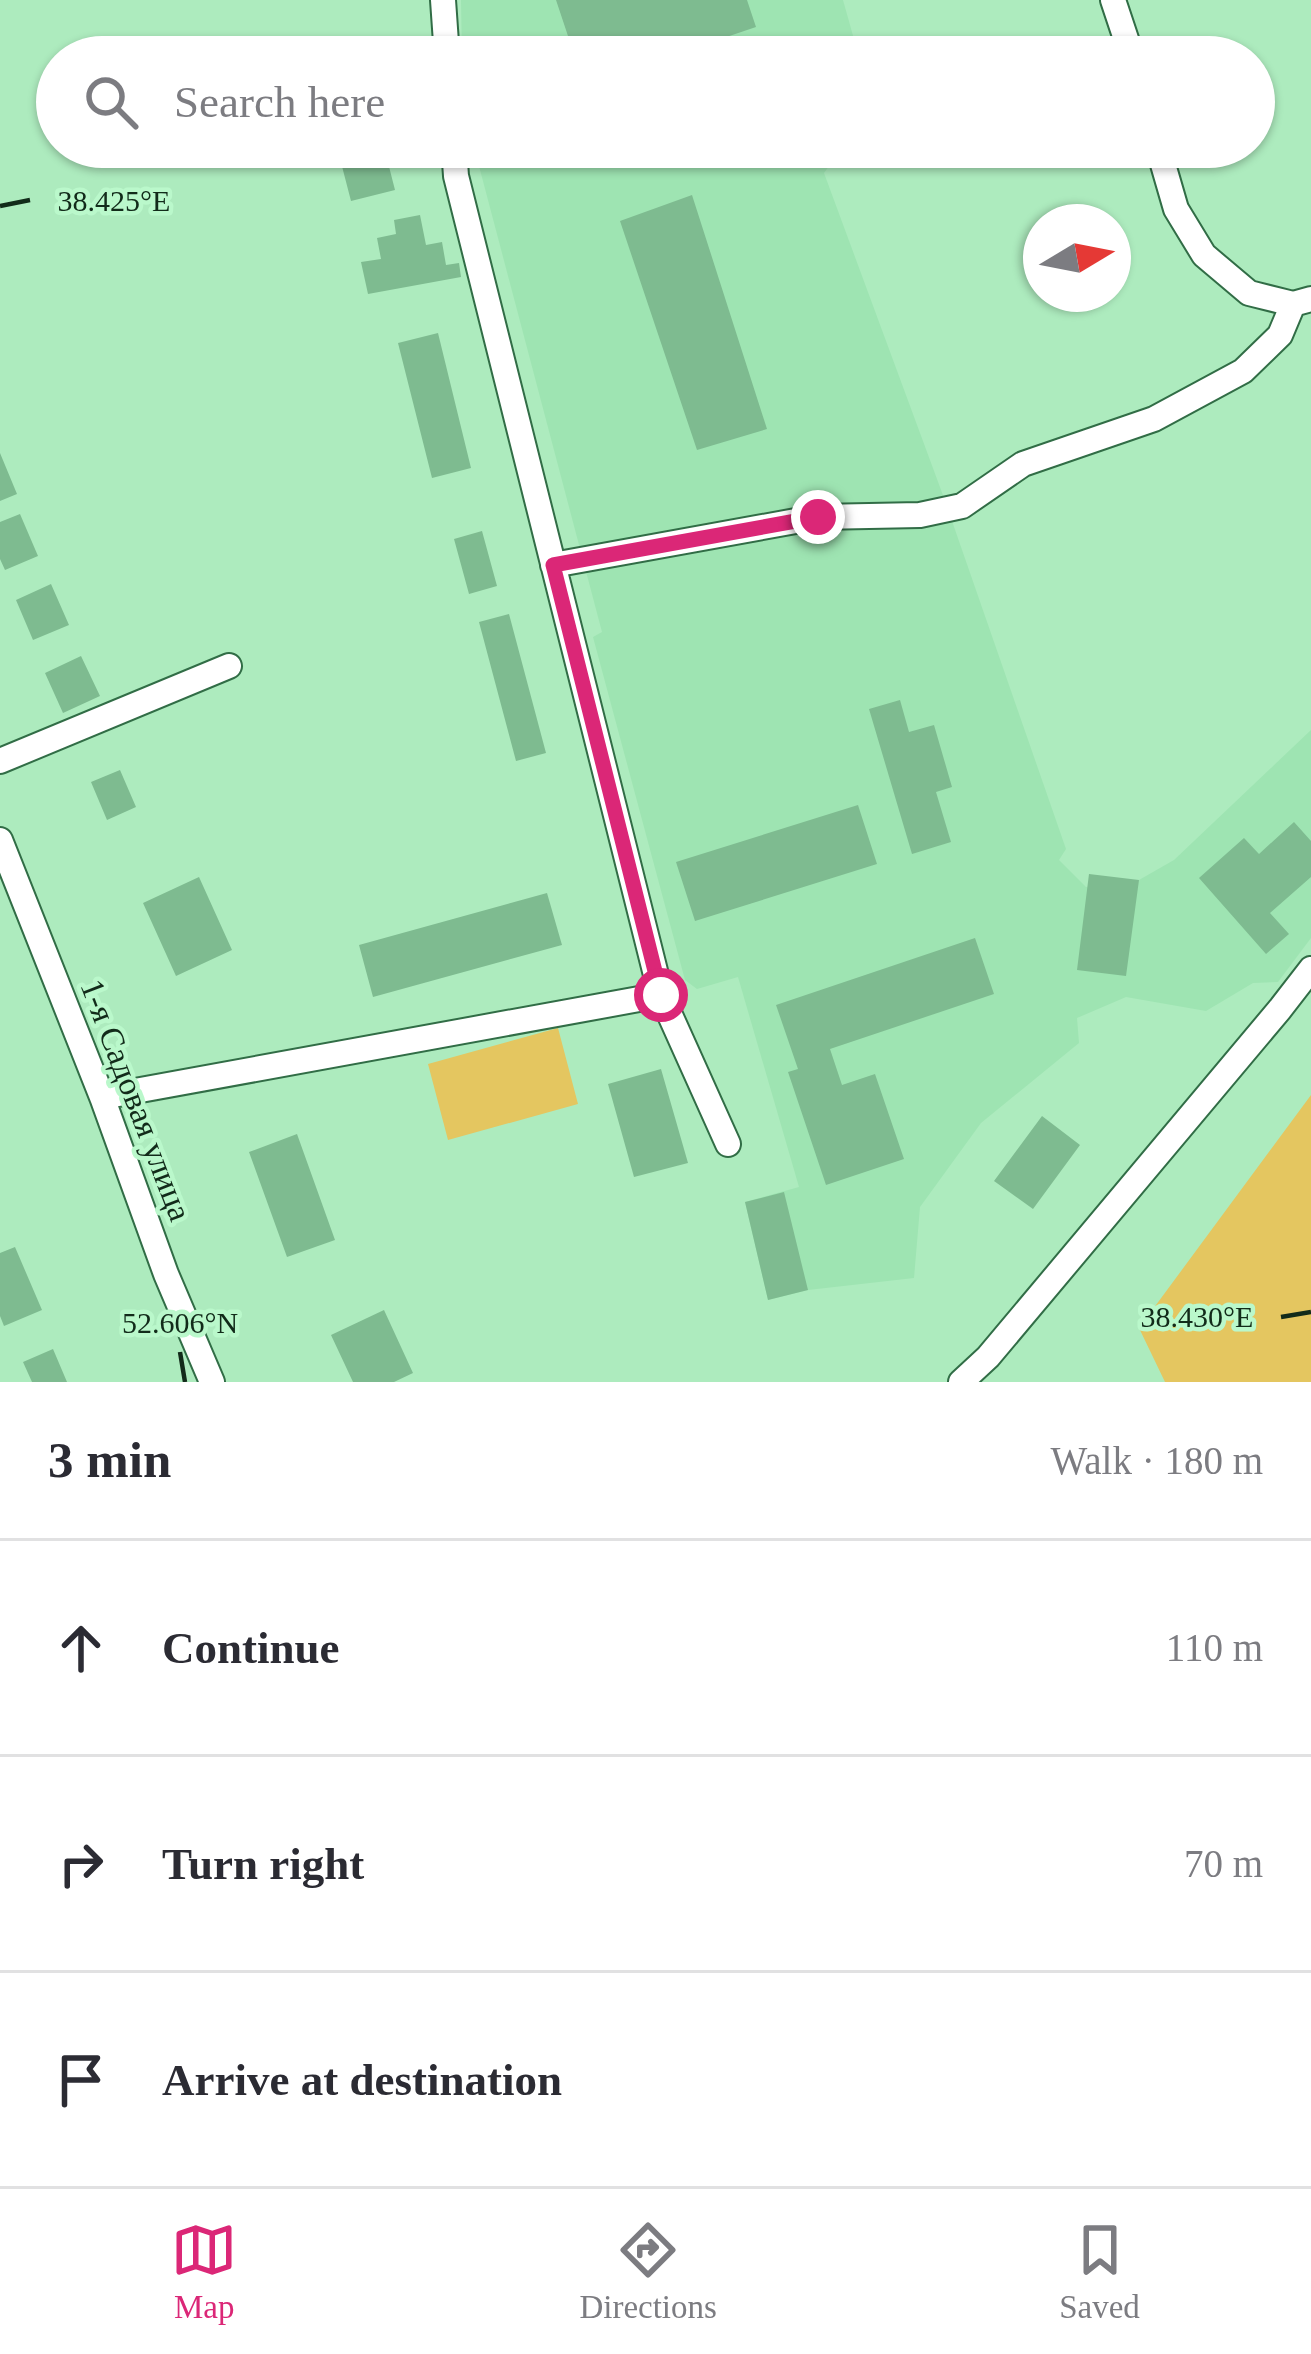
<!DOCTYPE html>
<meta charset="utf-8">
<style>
:root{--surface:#fff;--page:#f2f2f3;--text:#2b2b33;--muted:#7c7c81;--line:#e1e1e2;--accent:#db2777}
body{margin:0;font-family:"Times New Roman",serif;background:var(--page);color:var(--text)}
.compass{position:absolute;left:1023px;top:204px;width:108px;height:108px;border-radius:50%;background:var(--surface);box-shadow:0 3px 9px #0004;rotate:80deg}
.stop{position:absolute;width:36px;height:36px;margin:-27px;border:9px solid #db2777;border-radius:50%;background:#fff}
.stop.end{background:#db2777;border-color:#fff;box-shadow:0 3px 12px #0008}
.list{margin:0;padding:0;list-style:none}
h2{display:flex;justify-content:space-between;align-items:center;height:156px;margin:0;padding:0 48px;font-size:51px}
h2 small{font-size:39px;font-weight:400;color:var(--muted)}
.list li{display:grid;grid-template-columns:78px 1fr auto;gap:36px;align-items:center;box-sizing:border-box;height:216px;padding:0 48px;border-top:3px solid var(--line)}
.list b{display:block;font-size:45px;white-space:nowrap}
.list em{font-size:39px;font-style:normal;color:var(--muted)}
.icon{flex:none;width:66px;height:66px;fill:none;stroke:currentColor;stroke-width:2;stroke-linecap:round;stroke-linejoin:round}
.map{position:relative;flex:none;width:1311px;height:1382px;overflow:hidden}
.search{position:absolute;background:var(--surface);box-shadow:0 3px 9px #0004;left:36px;right:36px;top:36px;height:132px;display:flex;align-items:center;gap:30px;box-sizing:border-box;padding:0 42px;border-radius:66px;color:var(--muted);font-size:45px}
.sheet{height:804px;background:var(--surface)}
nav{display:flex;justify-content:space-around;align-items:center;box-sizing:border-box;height:168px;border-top:3px solid var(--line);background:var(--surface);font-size:33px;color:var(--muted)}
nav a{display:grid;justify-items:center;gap:6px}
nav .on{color:var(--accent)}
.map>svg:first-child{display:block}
.built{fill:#9ee4b2}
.green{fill:#e4c660}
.building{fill:#7ebb90}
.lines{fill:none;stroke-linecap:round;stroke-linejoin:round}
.minor-casing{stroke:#316d46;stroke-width:28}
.minor{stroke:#fff;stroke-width:24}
.route{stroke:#db2777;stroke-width:15}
.ticks{fill:none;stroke:#122b1a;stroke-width:4.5}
.labels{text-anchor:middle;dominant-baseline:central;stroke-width:9;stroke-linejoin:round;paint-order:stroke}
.street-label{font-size:33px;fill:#122b1a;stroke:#baf8cb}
.ticks-label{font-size:30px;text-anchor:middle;fill:#122b1a;stroke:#baf8cb;stroke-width:9;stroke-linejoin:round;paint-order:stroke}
</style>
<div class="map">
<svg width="1311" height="1382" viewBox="0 0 1311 1382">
<rect width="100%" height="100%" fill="#adebbe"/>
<!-- built -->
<path class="built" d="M461,0h382l16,57h-397z
M474,147h369l-19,26 120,325 122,351 -7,11 27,27 53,-7 35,-20 137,-130v208l-33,44 -25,1 -47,28 -80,-14 -49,21 2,25 -98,80 -61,84 -6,71 -106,12 -40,10 -23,-98 54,-15 -61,-210 -41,12 -12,-9 -92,-343 9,-5z"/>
<!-- green -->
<path class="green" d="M558,1028l20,76 -130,36 -20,-76z
M1311,1095v287h-146l-26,-54z"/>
<!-- building -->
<path class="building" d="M556,0h191l9,27 -89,30h-92z
M356,42l4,15h-54l-1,-1z
M337,147h47l11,43 -44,11z
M692,195l75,234 -70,21 -77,-229z
M420,215l6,30 16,-3 4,23 13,-2 2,14 -93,17 -7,-32 20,-3 -4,-21 19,-4 -2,-14z
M438,333l33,135 -39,10 -34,-135z
M0,453l17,41 -17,7z
M20,514l18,42 -33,14 -5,-11v-37z
M482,531l15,55 -28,8 -15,-55z
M51,584l18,41 -36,15 -17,-40z
M509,614l37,139 -30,8 -37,-139z
M81,656l19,40 -37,17 -18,-40z
M900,700l9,32 25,-7 18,62 -16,5 15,50 -39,12 -43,-145z
M120,770l16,37 -29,13 -16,-38z
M858,805l19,59 -182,57 -19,-59z
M1294,822l17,19v36l-41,36 19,21 -23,20 -67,-76 45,-40 15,16z
M1089,874l50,6 -13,96 -49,-6z
M199,877l33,73 -56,26 -33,-73z
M547,893l15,52 -189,52 -14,-52z
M975,938l19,56 -164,55 12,36 33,-11 29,85 -78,26 -38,-113 10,-3 -22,-64z
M661,1069l27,94 -54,14 -26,-93z
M1042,1116l38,29 -47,64 -39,-28z
M297,1134l38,106 -48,17 -38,-105z
M784,1192l24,98 -40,10 -23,-98z
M15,1247l27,63 -38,16 -4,-10v-63z
M384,1310l29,63 -19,9h-41l-22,-47z
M53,1349l14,33h-35l-9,-20z"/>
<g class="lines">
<defs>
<path id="minor" d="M443,0l4,57
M1113,0l19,57
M454,147l2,29 205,819 67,149
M1158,147l18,62 28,46 45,38 44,11 18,-5
M553,565l265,-48 102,-2 42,-9 61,-42 131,-45 89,-48 37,-36 13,-31
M0,761l229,-95
M0,840l102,257 64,177 46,108
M102,1097l559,-102
M961,1382l27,-25 292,-348 31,-40"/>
</defs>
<!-- minor casing -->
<use href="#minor" class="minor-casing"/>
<!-- minor -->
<use href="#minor" class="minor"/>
</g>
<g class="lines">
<!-- route -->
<path class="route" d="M661,995l-108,-430 265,-48"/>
</g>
<!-- ticks -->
<path class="ticks" d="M0,206l30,-6M1281,1317l30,-5M180,1352l5,30"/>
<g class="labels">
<!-- street labels -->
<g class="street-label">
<text transform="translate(136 1100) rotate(69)">1-я Садовая улица</text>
</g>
</g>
<g class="ticks-label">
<text x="114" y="211">38.425°E</text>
<text x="1197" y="1327">38.430°E</text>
<text x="180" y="1333">52.606°N</text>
</g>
</svg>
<svg class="compass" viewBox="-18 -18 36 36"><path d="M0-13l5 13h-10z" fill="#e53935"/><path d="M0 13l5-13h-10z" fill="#7c7c81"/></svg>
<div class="stop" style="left:661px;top:995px"></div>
<div class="stop end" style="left:818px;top:517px"></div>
<div class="search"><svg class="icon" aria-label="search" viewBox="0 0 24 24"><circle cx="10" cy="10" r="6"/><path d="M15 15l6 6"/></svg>Search here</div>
</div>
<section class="sheet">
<h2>3 min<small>Walk · 180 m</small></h2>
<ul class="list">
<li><svg class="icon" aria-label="ahead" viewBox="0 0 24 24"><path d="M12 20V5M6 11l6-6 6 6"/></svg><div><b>Continue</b></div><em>110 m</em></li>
<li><svg class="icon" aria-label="right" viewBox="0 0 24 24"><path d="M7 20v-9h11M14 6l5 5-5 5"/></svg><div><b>Turn right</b></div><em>70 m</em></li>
<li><svg class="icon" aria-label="arrive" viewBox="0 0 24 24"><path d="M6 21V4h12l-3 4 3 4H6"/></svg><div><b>Arrive at destination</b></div></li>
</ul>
</section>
<nav>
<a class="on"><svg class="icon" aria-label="map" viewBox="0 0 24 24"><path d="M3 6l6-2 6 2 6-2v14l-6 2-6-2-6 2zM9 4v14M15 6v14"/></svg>Map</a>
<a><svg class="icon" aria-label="directions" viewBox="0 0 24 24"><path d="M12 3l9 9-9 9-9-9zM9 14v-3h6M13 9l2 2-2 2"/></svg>Directions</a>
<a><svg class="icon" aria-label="saved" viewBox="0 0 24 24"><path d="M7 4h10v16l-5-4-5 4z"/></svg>Saved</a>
</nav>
